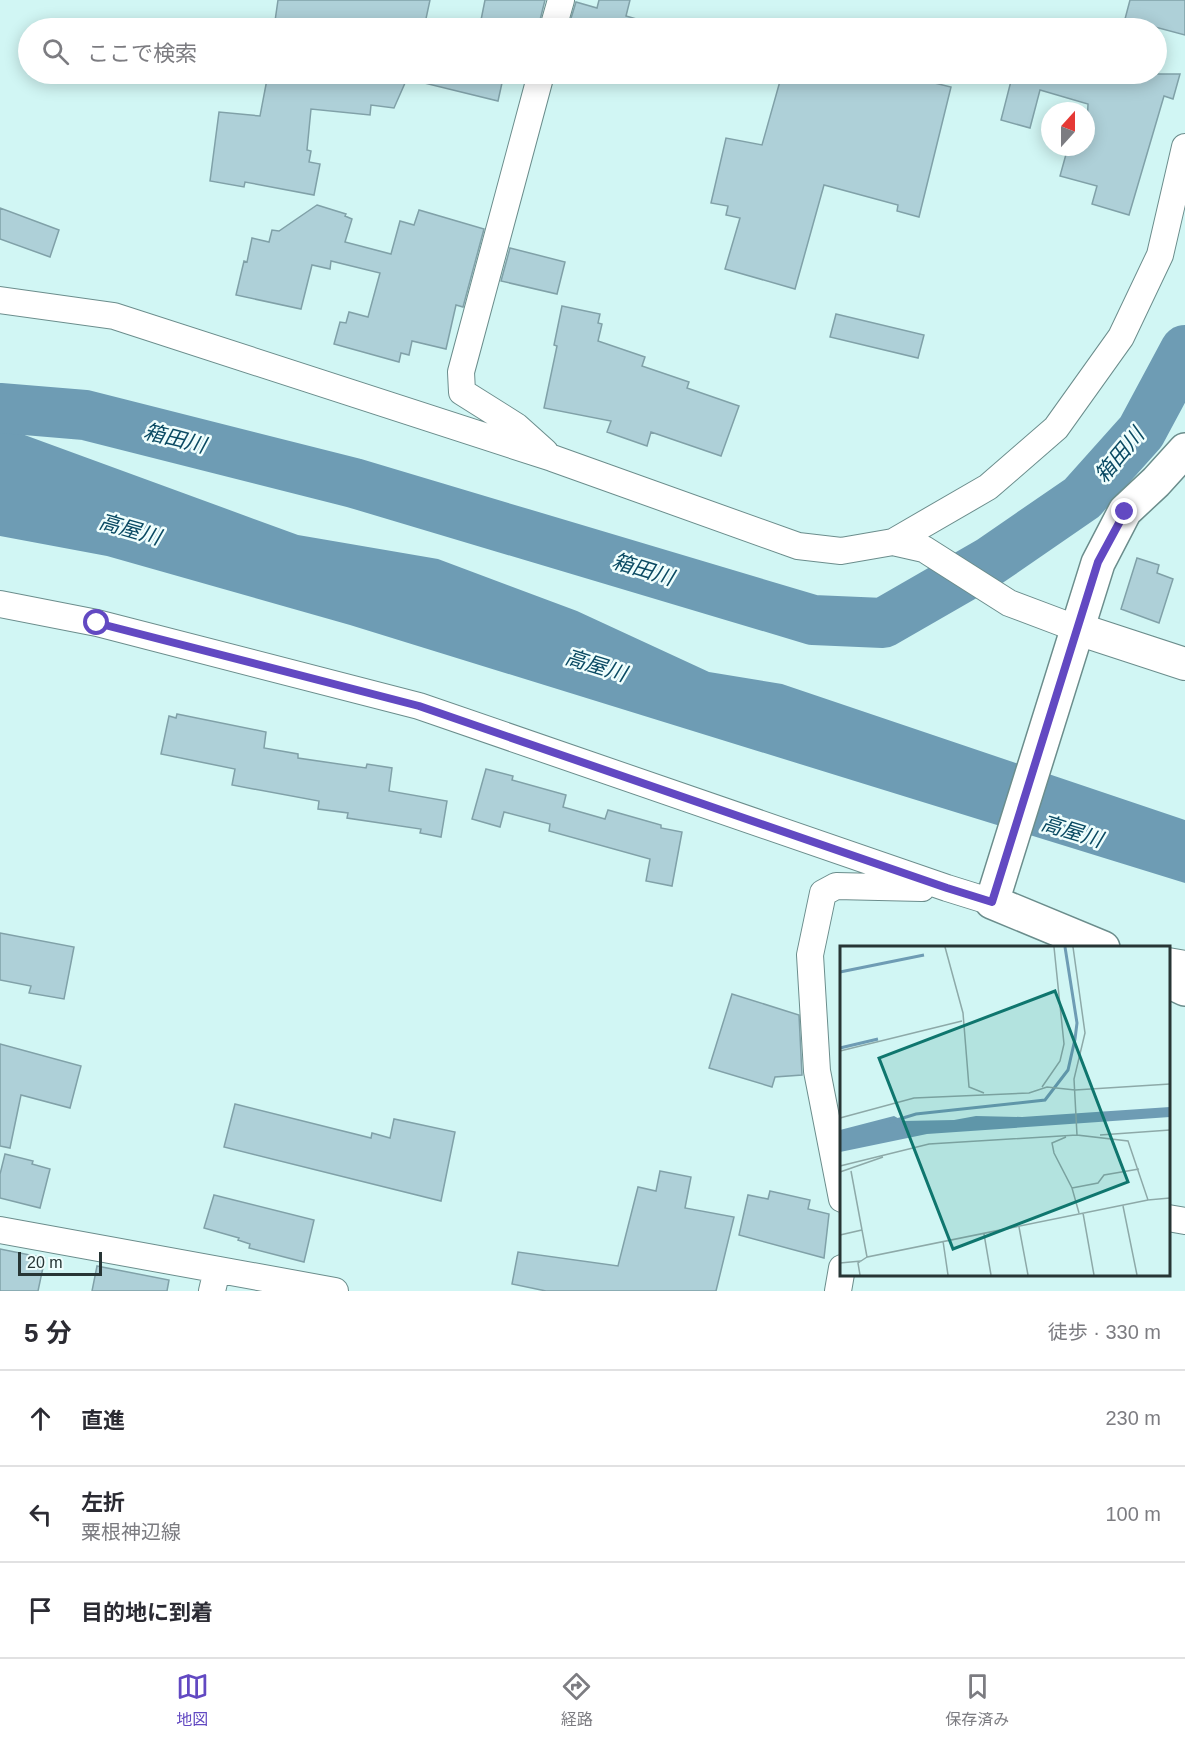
<!DOCTYPE html>
<html lang="ja">
<meta charset="utf-8">
<style>
:root{--surface:#fff;--page:#f7f7f7;--text:#2b2b33;--muted:#7c7c81;--line:#e1e1e2;--accent:#6249c2}
body{margin:0;font-family:Arial,"Noto Sans JP",sans-serif;background:var(--page);color:var(--text)}
.compass{position:absolute;left:1041px;top:102px;width:54px;height:54px;border-radius:50%;background:var(--surface);box-shadow:0 3px 15px #0003;rotate:21deg}
.scale{position:absolute;left:18px;bottom:15px;width:84px;box-sizing:border-box;padding-left:6px;border:3px solid #273535;border-top:0;font-size:16px;line-height:21px;white-space:nowrap;color:#273535;-webkit-text-stroke:4px #effefd;paint-order:stroke}
.stop{position:absolute;width:18px;height:18px;margin:-14px;border:4px solid #6249c2;border-radius:50%;background:#fff}
.stop.end{background:#6249c2;border-color:#fff;box-shadow:0 2px 6px #0008}
.list{margin:0;padding:0;list-style:none}
h2{display:flex;justify-content:space-between;align-items:center;height:78px;margin:0;padding:0 24px;font-size:26px}
h2 small{font-size:20px;font-weight:400;color:var(--muted)}
.list li{display:grid;grid-template-columns:39px 1fr auto;gap:18px;align-items:center;box-sizing:border-box;height:96px;padding:0 24px;border-top:2px solid var(--line)}
.list b{display:block;font-size:22px;white-space:nowrap}
.list p{margin:0;font-size:20px;white-space:nowrap;color:var(--muted)}
.list em{font-size:20px;font-style:normal;color:var(--muted)}
.icon{flex:none;width:33px;height:33px;fill:none;stroke:currentColor;stroke-width:2;stroke-linecap:round;stroke-linejoin:round}
.map{position:relative;flex:none;width:1185px;height:1291px;overflow:hidden}
.search{position:absolute;background:var(--surface);box-shadow:0 3px 15px #0003;left:18px;right:18px;top:18px;height:66px;display:flex;align-items:center;gap:15px;box-sizing:border-box;padding:0 21px;border-radius:33px;color:var(--muted);font-size:22px}
.sheet{height:366px;background:var(--surface)}
nav{display:flex;justify-content:space-around;align-items:center;box-sizing:border-box;height:84px;border-top:2px solid var(--line);background:var(--surface);font-size:16px;color:var(--muted)}
nav a{display:grid;justify-items:center;gap:3px}
nav .on{color:var(--accent)}
.map>svg:first-child{display:block}
.water{fill:#6e9cb4}
.lines{fill:none;stroke-linecap:round;stroke-linejoin:round}
.river{stroke:#6e9cb4;stroke-width:50}
.building{fill:#aed0d8;stroke:#80a1a8;stroke-width:1.5}
.minor-casing{stroke:#6b8d8c;stroke-width:28}
.tertiary-casing{stroke:#6b8d8c;stroke-width:34}
.secondary-casing{stroke:#6b8d8c;stroke-width:36}
.minor{stroke:#fff;stroke-width:26}
.tertiary{stroke:#fff;stroke-width:32}
.secondary{stroke:#fff;stroke-width:33}
.route{stroke:#6249c2;stroke-width:8}
.labels{text-anchor:middle;dominant-baseline:central;stroke-width:5;stroke-linejoin:round;paint-order:stroke}
.water-label{font-size:21px;font-style:italic;fill:#0a4a63;stroke:#effefd}
.inset-river{fill:none;stroke:#6e9cb4;stroke-width:3}
.inset-road{fill:none;stroke:#8da9a8;stroke-width:1.5}
.view{fill:#0f766e;fill-opacity:0.15;stroke:#0f766e;stroke-width:3}
.inset-edge{fill:none;stroke:#273535;stroke-width:3}
</style>
<div class="map">
<svg width="1185" height="1291" viewBox="0 0 1185 1291">
<rect width="100%" height="100%" fill="#d1f6f4"/>
<!-- water -->
<path class="water" d="M0,426l298,109 140,24 139,52 132,61 73,12 403,136v63l-835,-258 -243,-69 -107,-20z"/>
<g class="lines">
<!-- river -->
<path class="river" d="M0,408l85,7 269,68 459,137 70,3 106,-61 93,-64 59,-66 44,-82"/>
</g>
<!-- building -->
<path class="building" d="M278,0h152l-6,28h-150z
M485,0h60l-7,28h-38l1,-3 -20,-5z
M599,0h31l-4,16 21,6 -1,6h-78l8,-26 21,6z
M1130,0h55v35l-60,-16z
M268,74h141l-15,34 -23,-3 -1,10 -59,-6 -4,41 4,1 -2,11 11,2 -6,31 -69,-13 -1,5 -34,-6 9,-69 41,4z
M421,74h83l-6,27 -78,-19z
M782,74h138l-2,5 33,8 -32,130 -22,-6 1,-6 -74,-20 -29,104 -70,-20 15,-51 -14,-3 2,-9 -17,-3 15,-65 36,7z
M1005,74h175l-7,25 -9,-3 -35,119 -37,-11 5,-18 -37,-10 8,-29h18l2,-43 -48,-14 -10,38 -29,-8 10,-39 -7,-2z
M317,205l29,9 -1,2 7,3 -7,23 46,12 9,-33 14,4 5,-15 65,19 -21,78 -7,-2 -10,44 -34,-8 -3,14 -8,-2 -2,9 -65,-18 6,-22 6,1 3,-11 19,5 12,-44 -49,-12 -1,8 -18,-4 -11,44 -65,-14 8,-34 3,1 5,-24 17,4 3,-12 7,1z
M0,208l59,22 -9,27 -50,-18z
M510,248l55,14 -8,32 -56,-13z
M562,306l38,8 -2,9 4,1 -4,17 47,16 -3,9 47,16 -2,6 52,18 -18,50 -70,-24 -4,14 -40,-14 4,-11 -67,-13 13,-62 -3,-1z
M836,314l88,21 -6,23 -88,-21z
M1137,558l22,7 -2,8 16,6 -14,44 -38,-14z
M177,714l89,18 -2,16 34,6v4l68,10 1,-4 25,4 -3,23 58,10 -6,36 -21,-4 1,-4 -74,-11 1,-5 -30,-4 1,-8 -87,-16 3,-16 -74,-15 8,-38 7,2z
M486,769l27,7 -1,4 54,15 -3,12 42,12 3,-9 53,15v3l21,4 -10,54 -26,-5 4,-22 -101,-28 1,-7 -46,-12 -4,15 -28,-8z
M0,933l74,14 -10,52 -35,-6 2,-7 -31,-6z
M732,994l67,21 3,60 -27,2 -3,10 -63,-19z
M0,1044l81,22 -11,42 -49,-13 -11,53 -10,-2z
M235,1104l136,34 1,-5 18,5 4,-19 61,13 -14,69 -217,-54z
M5,1154l28,7 -1,3 18,5 -10,39 -40,-10v-24z
M660,1171l31,6 -6,31 49,9 -18,74h-170l-34,-7 6,-32 100,14 20,-79 18,4z
M770,1191l40,9 -2,9 21,5 -5,44 -85,-23 9,-40 20,4z
M214,1195l100,25 -10,42 -55,-14 1,-4 -12,-4 1,-2 -35,-10z
M0,1249l45,9 -7,33h-38z
M97,1266l72,14 -2,11h-75z"/>
<g class="lines">
<defs>
<path id="minor" d="M553,28l8,-28
M541,74l-80,298 1,20 54,34 29,26
M0,300l114,16 438,142 246,88 43,5 52,-9 31,7 85,54 69,26
M893,542l95,-55 68,-59 65,-91 39,-82 25,-108
M0,604l97,19 322,83 528,182 45,14
M1168,961l17,3
M842,1199l-25,-128 -7,-116 13,-62 13,-7 86,2
M1168,1218l17,3
M0,1230l335,61
M212,1291l5,-21
M838,1291l4,-23"/>
<path id="tertiary" d="M1078,629l107,35"/>
<path id="secondary" d="M1103,948l-111,-46 106,-339 27,-52 31,-29 29,-32
M1168,981l17,8"/>
</defs>
<!-- minor casing -->
<use href="#minor" class="minor-casing"/>
<!-- tertiary casing -->
<use href="#tertiary" class="tertiary-casing"/>
<!-- secondary casing -->
<use href="#secondary" class="secondary-casing"/>
<!-- minor -->
<use href="#minor" class="minor"/>
<!-- tertiary -->
<use href="#tertiary" class="tertiary"/>
<!-- secondary -->
<use href="#secondary" class="secondary"/>
</g>
<g class="lines">
<!-- route -->
<path class="route" d="M97,623l322,83 528,182 45,14 106,-340 27,-50"/>
</g>
<g class="labels">
<!-- water labels -->
<g class="water-label">
<text transform="translate(175 438) rotate(14)">箱田川</text>
<text transform="translate(1119 455) rotate(-50)">箱田川</text>
<text transform="translate(130 529) rotate(16)">高屋川</text>
<text transform="translate(643 569) rotate(17)">箱田川</text>
<text transform="translate(596 665) rotate(17)">高屋川</text>
<text transform="translate(1072 831) rotate(17)">高屋川</text>
</g>
</g>
<!-- overview -->
<g transform="translate(840 946)">
<rect width="330" height="330" fill="#d1f6f4"/>
<path d="M330,161v10l-243,17 -87,18v-22l54,-14 9,5 51,-1 22,-4 46,1z" fill="#6e9cb4"/>
<path class="inset-river" d="M0,26l84,-17M0,102l38,-9M50,176l26,-8 129,-14 23,-30 7,-31 2,-16 -12,-76"/>
<path class="inset-road" d="M105,1l18,66 6,74 15,6M233,1l12,86 -11,46 3,56 51,6 20,59 22,-2M0,105l122,-30M202,141l18,-26 4,-17 -10,-97M0,172l74,-20 115,-5 18,-6 28,3 95,-6M260,189l70,-5M226,191l-14,6 2,10 18,35 7,25M0,220l89,-22 148,-9M11,225l11,59M0,226l43,-15M232,242l26,-5 6,-8 35,-6M283,260l14,69M243,267l11,62M179,281l9,48M144,288l7,41M0,289l22,-5 5,27 281,-57M103,295l5,34M0,317l21,-2M20,329l-2,-12 9,-6"/>
<path class="view" d="M215,45l73,191 -175,67 -74,-191z"/>
<rect width="330" height="330" class="inset-edge"/>
</g>
</svg>
<svg class="compass" viewBox="-18 -18 36 36"><path d="M0-13l5 13h-10z" fill="#e53935"/><path d="M0 13l5-13h-10z" fill="#7c7c81"/></svg>
<div class="scale">20 m</div>
<div class="stop" style="left:97px;top:623px"></div>
<div class="stop end" style="left:1125px;top:512px"></div>
<div class="search"><svg class="icon" aria-label="search" viewBox="0 0 24 24"><circle cx="10" cy="10" r="6"/><path d="M15 15l6 6"/></svg>ここで検索</div>
</div>
<section class="sheet">
<h2>5 分<small>徒歩 · 330 m</small></h2>
<ul class="list">
<li><svg class="icon" aria-label="ahead" viewBox="0 0 24 24"><path d="M12 20V5M6 11l6-6 6 6"/></svg><div><b>直進</b></div><em>230 m</em></li>
<li><svg class="icon" aria-label="left" viewBox="0 0 24 24"><path d="M17 20v-9H6M10 6l-5 5 5 5"/></svg><div><b>左折</b><p>粟根神辺線</p></div><em>100 m</em></li>
<li><svg class="icon" aria-label="arrive" viewBox="0 0 24 24"><path d="M6 21V4h12l-3 4 3 4H6"/></svg><div><b>目的地に到着</b></div></li>
</ul>
</section>
<nav>
<a class="on"><svg class="icon" aria-label="map" viewBox="0 0 24 24"><path d="M3 6l6-2 6 2 6-2v14l-6 2-6-2-6 2zM9 4v14M15 6v14"/></svg>地図</a>
<a><svg class="icon" aria-label="directions" viewBox="0 0 24 24"><path d="M12 3l9 9-9 9-9-9zM9 14v-3h6M13 9l2 2-2 2"/></svg>経路</a>
<a><svg class="icon" aria-label="saved" viewBox="0 0 24 24"><path d="M7 4h10v16l-5-4-5 4z"/></svg>保存済み</a>
</nav>
